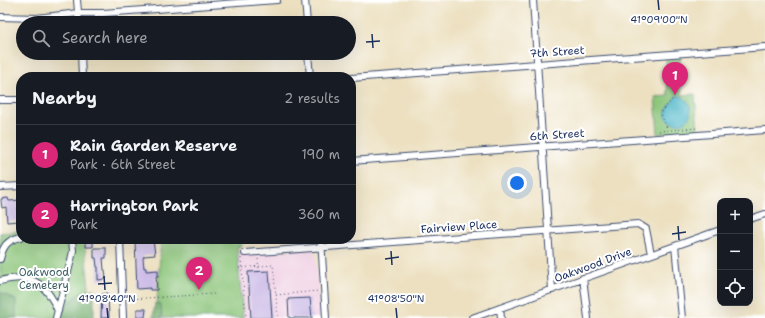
<!DOCTYPE html>
<meta charset="utf-8">
<style>
:root{--surface:#171b24;--page:#242831;--text:#f1f3f6;--muted:#9ea1a6;--line:#363941;--accent:#db2777}
body{margin:0;font-family:"Shantell Sans",sans-serif;background:var(--page);color:var(--text)}
.controls{position:absolute;right:12px;bottom:12px;display:grid;overflow:hidden;border-radius:8px;box-shadow:0 4px 16px #0002}
.controls button{width:36px;height:36px;display:grid;place-items:center;padding:0;border:0;border-bottom:1px solid var(--line);background:var(--surface);color:var(--text);font:20px sans-serif}
.you{position:absolute;left:517px;top:183px;width:14px;height:14px;margin:-10px;border:3px solid #fff;border-radius:50%;background:#1a73e8;box-shadow:0 0 0 6px #1a73e833}
.badge{display:grid;place-items:center;width:26px;height:26px;border-radius:50%;background:var(--accent);color:#fff;font-size:13px;font-weight:700}
.pin{position:absolute;translate:-50% -33px;filter:drop-shadow(0 1px 2px #0008)}
.pin::after{content:'';position:absolute;top:21px;width:14px;height:12px;background:inherit;clip-path:polygon(0 0,100% 0,50% 100%)}
.list{margin:0;padding:0;list-style:none}
h2{display:flex;justify-content:space-between;align-items:center;height:52px;margin:0;padding:0 16px;font-size:17px}
h2 small{font-size:13px;font-weight:400;color:var(--muted)}
.list li{display:grid;grid-template-columns:26px 1fr auto;gap:12px;align-items:center;box-sizing:border-box;height:60px;padding:0 16px;border-top:1px solid var(--line)}
.list b{display:block;font-size:15px;white-space:nowrap}
.list p{margin:0;font-size:13px;white-space:nowrap;color:var(--muted)}
.list em{font-size:13px;font-style:normal;color:var(--muted)}
.icon{flex:none;width:22px;height:22px;fill:none;stroke:currentColor;stroke-width:2;stroke-linecap:round;stroke-linejoin:round}
.map{position:relative;flex:none;width:765px;height:318px;overflow:hidden}
.search{position:absolute;background:var(--surface);box-shadow:0 4px 16px #0002;left:16px;top:16px;width:340px;height:44px;display:flex;align-items:center;gap:10px;box-sizing:border-box;padding:0 14px;border-radius:22px;color:var(--muted);font-size:15px}
.panel{position:absolute;background:var(--surface);box-shadow:0 4px 16px #0002;left:16px;top:72px;width:340px;height:172px;border-radius:16px}
.map>svg:first-child{display:block}
.built{fill:#f0d0e4}
.green{fill:#8bc479;stroke:#537a6c}
.forest{fill:#70aa69;stroke:#466c64}
.water{fill:#4bb6c8;stroke:#337293}
.building{fill:#c9b7e5}
.lines{fill:none;stroke-linecap:round;stroke-linejoin:round}
.minor-casing{stroke:#3a4a6d;stroke-width:8}
.path{stroke:#3a4a6d;stroke-width:1;stroke-dasharray:1 3;stroke-linecap:butt}
.minor{stroke:#fff;stroke-width:6}
.ticks{fill:none;stroke:#1b2f5e;stroke-width:1.5}
.labels{text-anchor:middle;dominant-baseline:central;stroke-width:4;stroke-linejoin:round;paint-order:stroke}
.street-label{font-size:11px;fill:#1b2f5e;stroke:#fff}
.park-label{font-size:11px;fill:#426367;stroke:#fff}
.ticks-label{font-size:10px;text-anchor:middle;fill:#1b2f5e;stroke:#fff;stroke-width:4;stroke-linejoin:round;paint-order:stroke}
</style>
<div class="map">
<svg width="765" height="318" viewBox="0 0 765 318">
<rect width="100%" height="100%" fill="#fff"/>
<filter id="ink" filterUnits="userSpaceOnUse"><feTurbulence type="fractalNoise" baseFrequency=".025" numOctaves="2"/><feDisplacementMap in="SourceGraphic" scale="8" xChannelSelector="R" yChannelSelector="G"/><feConvolveMatrix kernelMatrix="1 2 1 2 8 2 1 2 1" color-interpolation-filters="sRGB"/></filter>
<filter id="wash" filterUnits="userSpaceOnUse"><feTurbulence type="fractalNoise" baseFrequency=".012" numOctaves="4" result="noise"/><feDisplacementMap in="SourceGraphic" scale="16" xChannelSelector="R" yChannelSelector="G"/><feGaussianBlur stdDeviation="0.9" result="paint"/><feColorMatrix in="noise" values="0 0 0 0 0 0 0 0 0 0 0 0 0 0 0 0 0 1.4 0 .05"/><feComposite in="paint" operator="in"/></filter>
<g filter="url(#wash)">
<rect width="100%" height="100%" fill="#ece0c0"/>
<!-- built -->
<path class="built" d="M315,249l5,69h-77l-6,-65z"/>
<!-- green -->
<path class="green" d="M680,56l2,39 13,-1 3,37 -40,3 -3,-37 13,-1 -2,-39z
M21,231v8h63l8,79h-92v-85z
M161,239h80l1,7 -5,1 6,71h-87z"/>
<!-- forest -->
<path class="forest" d="M94,289v29h-35l8,-13 14,-13z
M0,292l16,8v18h-16z
M155,303h4l2,1 1,14h-9z"/>
<!-- water -->
<path class="water" d="M676,96c7,-1 11,4 14,10 5,25 -28,20 -24,6 0,-2 8,-13 10,-16z"/>
<g id="blocks">
<!-- building -->
<path class="building" d="M8,198l1,3 12,-1v8h-3l1,13 -12,1 -1,-15 -4,1 -1,-7v-2z
M93,239v8h-7v-7z
M153,239l2,16 -11,1 -1,2 1,10h2v3l12,-1v6h-2l1,14h-7v-2l-13,1 -2,-49z
M94,248h12v10h-3l1,12h1l1,9 -8,1v-13h-1l-1,-9h-2z
M269,271l3,47h-21l-3,-46z
M108,293l1,25h-8l1,-24z
M310,298l2,20h-23l-1,-19z
M137,309h9l-1,8 -8,1z"/>
</g>
</g>
<g filter="url(#ink)">
<use href="#blocks" fill-opacity="0" stroke="#3a4a6d" stroke-width="1"/>
<g class="lines">
<defs>
<path id="minor" d="M77,0l2,23
M305,0l2,23
M533,0l19,290
M0,17l37,1 41,-5h25l174,-13
M81,53l1,24
M308,53l2,24
M351,78l414,-31
M0,100h21
M351,161l414,-31
M0,187l21,-1
M750,219l15,-5
M120,239l3,79
M321,239l5,79
M675,246l7,72
M245,253l393,-29 8,5 5,25
M0,259c3,-13 7,-19 21,-22
M583,278l5,40
M0,281c30,-8 46,1 58,30
M500,308l1,10
M56,318l15,-58 2,-9 -1,-12
M472,318l248,-88"/>
</defs>
<!-- minor casing -->
<use href="#minor" class="minor-casing"/>
<!-- path -->
<path class="path" d="M659,131l39,-3
M667,131c0,-8 -6,-12 -6,-20l11,-11 4,-9 -3,-15 1,-7 -2,-9
M241,258l5,60
M258,259l1,12
M239,268l34,-3 5,53
M276,295l42,-4
M129,299l85,-5"/>
<!-- minor -->
<use href="#minor" class="minor"/>
</g>
</g>
<!-- ticks -->
<path class="ticks" d="M658,0l1,10M372,34l1,14M366,42l14,-1M678,226l1,14M672,234l14,-2M391,251l1,14M385,259l14,-2M104,276l1,14M98,284l14,-1M107,308l1,10M396,308l1,10"/>
<g class="labels">
<!-- street labels -->
<g class="street-label">
<text transform="translate(557 52) rotate(-4)">7th Street</text>
<text transform="translate(557 135) rotate(-4)">6th Street</text>
<text transform="translate(459 227) rotate(-4)">Fairview Place</text>
<text transform="translate(593 265) rotate(-20)">Oakwood Drive</text>
</g>
<!-- park labels -->
<g class="park-label">
<text x="44" y="272">Oakwood<tspan x="44" dy="13">Cemetery</tspan></text>
</g>
</g>
<g class="ticks-label">
<text x="659" y="23">41°09'00"N</text>
<text x="107" y="302">41°08'40"N</text>
<text x="396" y="302">41°08'50"N</text>
</g>
</svg>
<div class="controls">
<button>+</button>
<button>−</button>
<button><svg class="icon" aria-label="locate" viewBox="0 0 24 24"><circle cx="12" cy="12" r="6"/><path d="M12 2v4M12 18v4M2 12h4M18 12h4"/></svg></button>
</div>
<div class="you"></div>
<div class="pin badge" style="left:675px;top:95px">1</div>
<div class="pin badge" style="left:199px;top:290px">2</div>
<div class="search"><svg class="icon" aria-label="search" viewBox="0 0 24 24"><circle cx="10" cy="10" r="6"/><path d="M15 15l6 6"/></svg>Search here</div>
<section class="panel">
<h2>Nearby<small>2 results</small></h2>
<ul class="list">
<li><span class="badge">1</span><div><b>Rain Garden Reserve</b><p>Park · 6th Street</p></div><em>190 m</em></li>
<li><span class="badge">2</span><div><b>Harrington Park</b><p>Park</p></div><em>360 m</em></li>
</ul>
</section>
</div>
